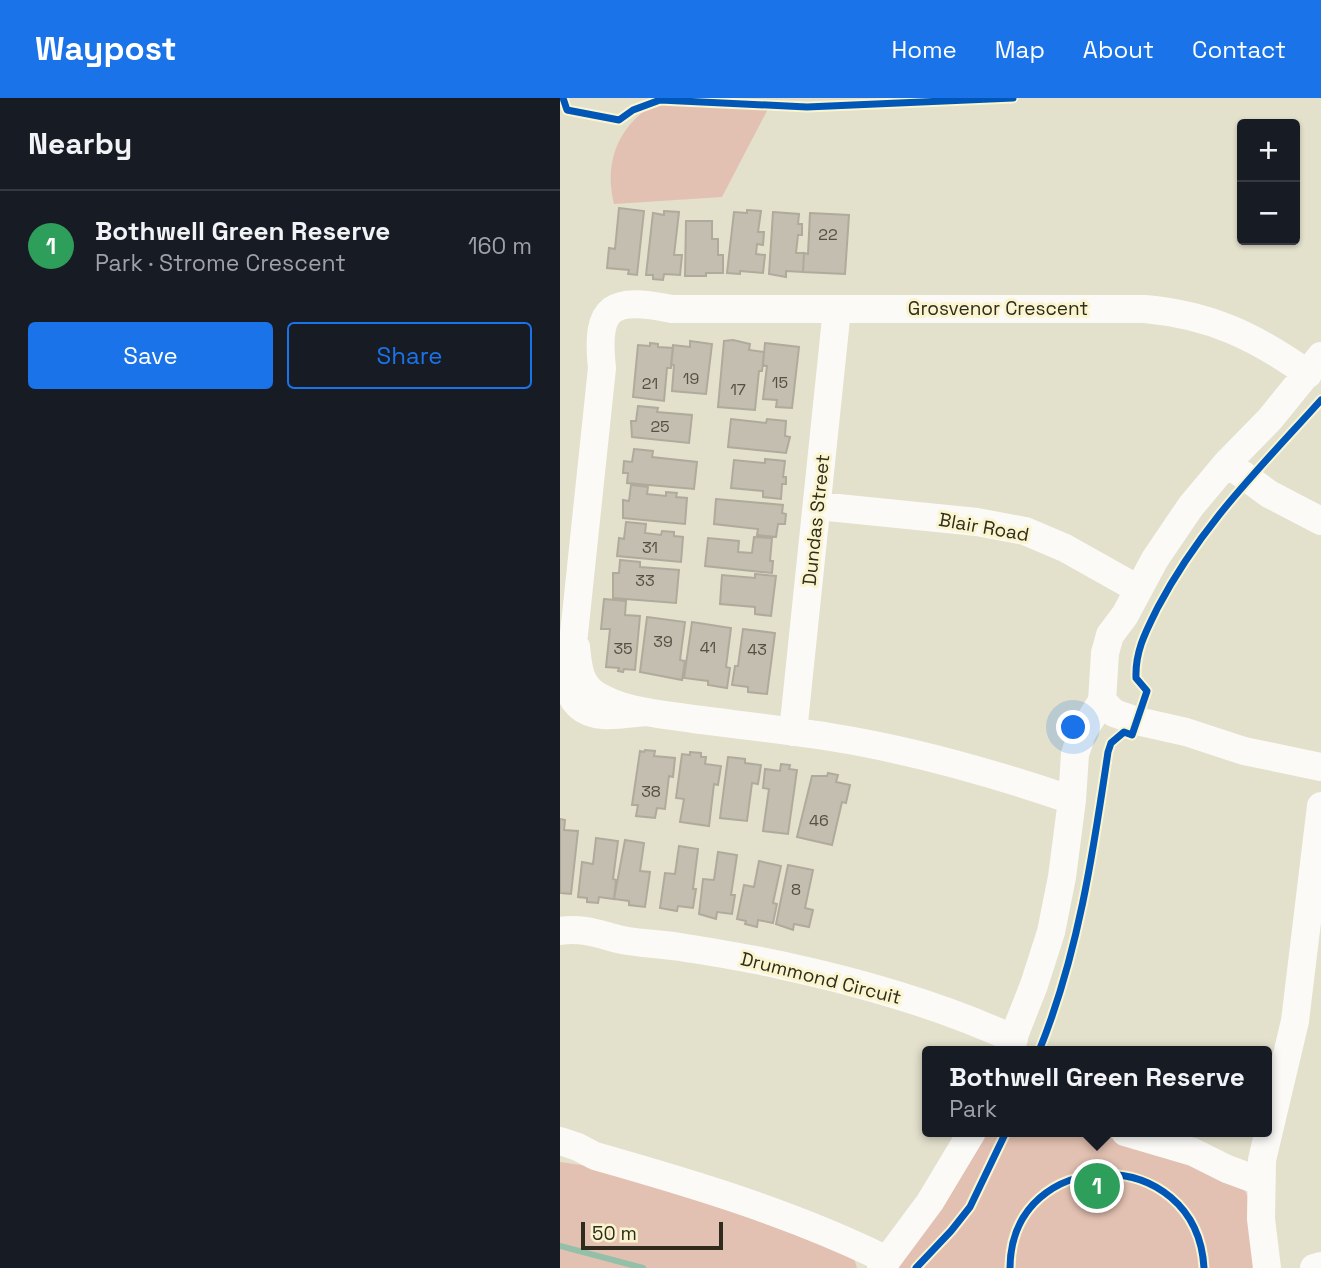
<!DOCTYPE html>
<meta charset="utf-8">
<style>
:root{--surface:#171b24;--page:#242831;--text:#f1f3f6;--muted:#9ea1a6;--line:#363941;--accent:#1a73e8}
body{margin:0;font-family:"Space Grotesk",sans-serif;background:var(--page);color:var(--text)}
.controls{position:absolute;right:21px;top:21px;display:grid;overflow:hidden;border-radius:7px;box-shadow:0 2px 5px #0004}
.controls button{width:63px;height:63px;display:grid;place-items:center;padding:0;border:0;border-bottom:2px solid var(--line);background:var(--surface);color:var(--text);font:35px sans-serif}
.scale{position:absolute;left:21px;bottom:18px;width:142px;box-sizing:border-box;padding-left:7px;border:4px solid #2f2c1e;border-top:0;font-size:19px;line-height:24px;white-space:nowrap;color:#2f2c1e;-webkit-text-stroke:5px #faf5cf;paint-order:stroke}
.you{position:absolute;left:514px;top:630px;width:24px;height:24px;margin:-18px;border:5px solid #fff;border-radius:50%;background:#1a73e8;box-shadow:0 0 0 10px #1a73e833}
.badge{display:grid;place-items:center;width:46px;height:46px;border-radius:50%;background:var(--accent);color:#fff;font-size:23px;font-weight:700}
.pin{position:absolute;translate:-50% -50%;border:4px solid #fff;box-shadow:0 2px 7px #0006}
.popup{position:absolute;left:362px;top:948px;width:350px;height:91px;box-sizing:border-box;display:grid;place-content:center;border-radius:7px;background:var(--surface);filter:drop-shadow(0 2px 5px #0005);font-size:23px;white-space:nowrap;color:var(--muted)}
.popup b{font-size:26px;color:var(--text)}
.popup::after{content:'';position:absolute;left:50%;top:100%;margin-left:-14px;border:14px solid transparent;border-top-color:var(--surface)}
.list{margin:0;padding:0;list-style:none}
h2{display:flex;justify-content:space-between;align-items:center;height:91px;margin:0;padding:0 28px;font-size:30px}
h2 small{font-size:23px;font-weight:400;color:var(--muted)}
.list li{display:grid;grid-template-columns:46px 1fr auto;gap:21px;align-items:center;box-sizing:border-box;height:112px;padding:0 28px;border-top:2px solid var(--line)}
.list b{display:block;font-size:26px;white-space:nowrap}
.list p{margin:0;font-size:23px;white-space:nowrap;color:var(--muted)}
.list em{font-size:23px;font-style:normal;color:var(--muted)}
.actions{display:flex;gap:14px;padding:21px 28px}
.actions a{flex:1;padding:16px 0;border:2px solid var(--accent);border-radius:7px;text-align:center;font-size:24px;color:var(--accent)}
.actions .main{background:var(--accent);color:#fff}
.map{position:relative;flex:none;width:761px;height:1170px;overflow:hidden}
header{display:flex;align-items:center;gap:42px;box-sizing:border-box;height:98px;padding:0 35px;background:var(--accent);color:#fff}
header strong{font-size:33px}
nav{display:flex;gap:38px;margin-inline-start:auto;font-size:24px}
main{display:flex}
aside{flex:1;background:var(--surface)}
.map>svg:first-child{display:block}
.green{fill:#e3c1b2}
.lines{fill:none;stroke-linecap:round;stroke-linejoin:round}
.stream{stroke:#94c0aa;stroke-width:6}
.building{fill:#c4beb0;stroke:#b0aa9c;stroke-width:2}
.minor{stroke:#fbfaf7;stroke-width:28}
.cycleway-casing{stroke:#faf5cf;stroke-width:11}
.cycleway{stroke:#0057b8;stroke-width:7}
.labels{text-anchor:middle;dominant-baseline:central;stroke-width:6;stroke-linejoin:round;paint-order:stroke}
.number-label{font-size:16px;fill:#545042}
.street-label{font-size:19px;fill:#2f2c1e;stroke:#faf5cf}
</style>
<header>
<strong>Waypost</strong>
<nav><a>Home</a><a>Map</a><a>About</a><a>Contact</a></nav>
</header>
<main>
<aside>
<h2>Nearby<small></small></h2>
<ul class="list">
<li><span class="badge" style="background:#2e9e5b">1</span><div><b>Bothwell Green Reserve</b><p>Park · Strome Crescent</p></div><em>160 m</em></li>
</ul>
<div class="actions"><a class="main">Save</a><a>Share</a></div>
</aside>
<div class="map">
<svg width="761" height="1170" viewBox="0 0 761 1170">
<rect width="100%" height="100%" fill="#e3e0cc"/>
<!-- green -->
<path class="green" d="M99,3l110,6 -47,90 -108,7c-11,-44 6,-81 45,-103z
M424,1034h107l104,31 49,26 4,8 10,71h-362z
M0,1064l56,8 237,85 4,13h-297z"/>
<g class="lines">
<!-- stream -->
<path class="stream" d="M0,1148l83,22"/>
</g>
<!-- building -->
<path class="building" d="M59,110l25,3 -7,64 -9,-1 1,-4 -22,-2 2,-20 6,1z
M187,112l14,1 -3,21h6l-1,13 -6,-1 -1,10 9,1 -2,18 -23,-2v3l-13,-1 7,-61 13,1z
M104,113l15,1 -5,43h8l-2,20 -16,-1 -1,6 -10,-1v-4h-7l7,-62 11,2z
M213,114l26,2 -1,10h4v11h-4l-2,18h8l-1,19 -17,-1v6l-17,-3z
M250,115l39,2 -4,59 -42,-2 1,-19 4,1z
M126,123h26v18h6v16h5v18h-17v3h-21z
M173,242l17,4 -1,6 15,2 -2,19h-3l-4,39 -37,-3 6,-66z
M130,243l22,3 -6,50 -34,-3 2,-26h-3l2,-20 17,2z
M90,245l8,1v3l15,1 -2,20h-4l-3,33 -31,-4 5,-52 12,1z
M205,245l34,4 -7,61 -16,-1 1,-7 -14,-1 4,-33 -4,-1z
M78,308l20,2 -1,4 35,3 -3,28 -57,-6 -1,-16h5z
M171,321l35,4 1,-4 19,2 -1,15 5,1 -4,16 -58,-6z
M74,351l19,2 -1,6 45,5 -3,27 -67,-6 1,-10h-5l1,-12 8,1z
M205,361l20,2 -2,16h3v7h-4l-1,15 -18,-2v-6l-32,-3 3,-28 31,3z
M71,387l17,2 -1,7 19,2v-4l11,1 -1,4 11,1 -2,26 -62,-6v-18l6,1z
M156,401l67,6 -1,8 4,1 -1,10h-7l-2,13 -19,-2 1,-6 -44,-5z
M66,424l20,2 -1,9 16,2 1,-4 12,1v4l9,1 -2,25 -64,-6 2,-18 5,1z
M194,439l18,1 -2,23h3l-1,12 -67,-7 3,-28 31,3 -1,11 14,1z
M60,462l20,2v5l39,3 -3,33 -63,-5v-25h6z
M195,476l21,2 -5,40 -16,-2v-7l-35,-3 2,-29 33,3z
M44,501l22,2 -1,14 15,1 -5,54 -11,-1 -1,3 -5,-1 1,-3 -13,-1 4,-38h-9z
M87,519l38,5 -5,38 5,1 -3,19 -42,-8z
M132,524l39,6 -5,39 4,1 -3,20 -19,-3v-4l-24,-3z
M183,531l32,4 -8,61 -19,-2v-5l-16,-2 3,-19h3z
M85,652l10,1 -1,5 21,2 -2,19 -4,-1 -4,33 -8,-1 -2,10 -19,-2 2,-11h-6l8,-54 4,1z
M130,654l11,1v4h5l-1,7 16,2 -3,19 -4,-1 -5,42 -29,-4 4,-23 -8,-1 6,-44 8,1z
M168,659l17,2v4l16,2 -3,19 -6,-1 -5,38 -27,-3z
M221,666l9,1 -1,4 8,1 -9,64 -25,-3 6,-42 -6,-1 2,-19 15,2z
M268,675l10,2 -2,7 14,3 -4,18 -4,-1 -10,43 -35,-8 15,-61h15z
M0,721l5,1 -1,10 14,1 -7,63 -11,-1z
M36,740l22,3 -5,38 3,1 -2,19 -15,-2 -1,6 -11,-1v-4l-9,-1 4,-35 11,2z
M65,742l19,3 -4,28 10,1 -5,35 -16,-2v-4l-15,-2z
M119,748l19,3 -5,40h3l-3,19 -15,-2 -1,5 -17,-3 5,-35 10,1z
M158,754l19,3 -6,40h4l-3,19 -15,-2 -1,7 -17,-5 4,-35 11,1z
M199,763l22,5 -8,37 4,1 -4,19 -15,-3 -1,7 -12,-3 1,-3 -9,-2 7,-34 10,2z
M228,767l25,5 -8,38 8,2 -4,17 -15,-3 -1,6 -17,-6z"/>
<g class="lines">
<!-- minor -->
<path class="minor" d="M667,365l42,31 52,27
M258,408l159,16 48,9 40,17 73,41
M16,549c2,18 3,37 19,47 28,18 66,20 98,25 46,6 92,11 137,18 83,13 163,36 242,63
M542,603l12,12 23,8 49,11 58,19 77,16
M87,614c-14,1 -30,4 -44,3 -43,-3 -40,-48 -29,-81l28,-266c-7,-64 11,-71 70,-59h473c65,6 110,27 163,65
M233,634l44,-423
M0,833c22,-4 41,4 62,9 21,4 43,4 64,8 31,5 63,10 94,17 79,17 160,40 234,74
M448,953l26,-66 17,-53 11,-55 10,-77 3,-46 7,-21 20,-32 3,-48 5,-18 15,-20 30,-56 36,-53 36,-43 43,-44 51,-63
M565,1034l68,20 34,17 33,12
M0,1043l18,6 17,9c99,28 199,58 292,104
M321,1170l49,-66 42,-70
M707,1170l-6,-49 1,-59 33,-139 26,-215
M754,1170l7,-2"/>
<defs>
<path id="cycleway" d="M3,0l4,12 52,10 14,-10 27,-10 147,7 206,-9
M479,953c39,-96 54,-197 69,-299l3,-9 13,-11 8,3 15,-44 -11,-13c-1,-27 10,-47 22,-71 44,-83 101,-138 163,-207
M356,1170l35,-37 19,-24 36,-75
M450,1170c1,-124 187,-126 194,0"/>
</defs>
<!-- cycleway casing -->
<use href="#cycleway" class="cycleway-casing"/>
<!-- cycleway -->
<use href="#cycleway" class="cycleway"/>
</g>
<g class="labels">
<!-- number labels -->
<g class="number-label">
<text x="268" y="136">22</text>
<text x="131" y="280">19</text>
<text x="220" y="284">15</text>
<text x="90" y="285">21</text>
<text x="178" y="291">17</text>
<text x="100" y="328">25</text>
<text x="90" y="449">31</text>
<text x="85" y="482">33</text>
<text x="103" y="543">39</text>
<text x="148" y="549">41</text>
<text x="63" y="550">35</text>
<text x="197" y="551">43</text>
<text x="91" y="693">38</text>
<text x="259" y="722">46</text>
<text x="236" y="791">8</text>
</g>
<!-- street labels -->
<g class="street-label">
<text x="438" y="210">Grosvenor Crescent</text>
<text transform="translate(256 422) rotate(-84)">Dundas Street</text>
<text transform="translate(424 429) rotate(10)">Blair Road</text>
<text transform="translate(261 880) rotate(14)">Drummond Circuit</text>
</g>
</g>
</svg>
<div class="controls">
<button>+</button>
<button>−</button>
</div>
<div class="scale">50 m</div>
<div class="you"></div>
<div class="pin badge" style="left:537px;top:1088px;background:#2e9e5b">1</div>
<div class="popup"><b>Bothwell Green Reserve</b>Park</div>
</div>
</main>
